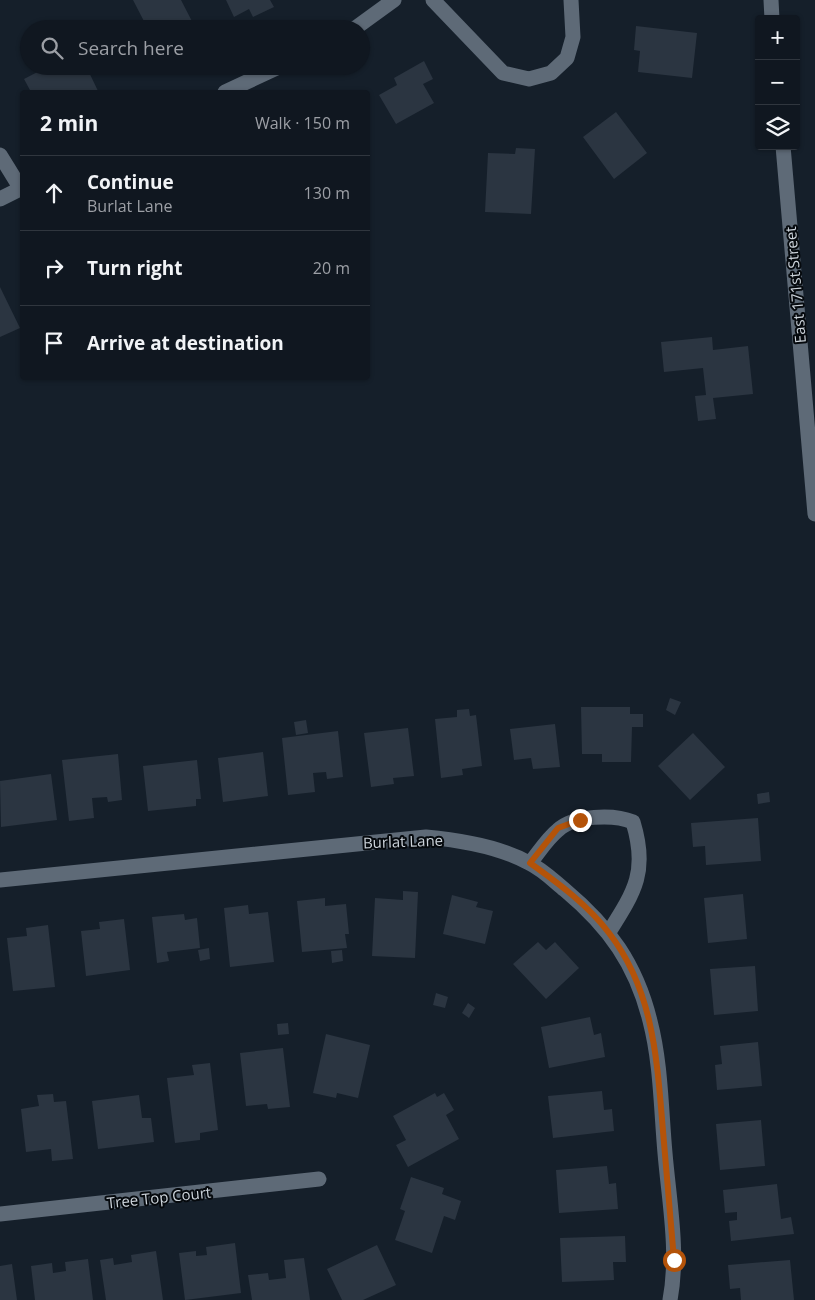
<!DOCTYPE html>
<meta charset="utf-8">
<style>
:root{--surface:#101720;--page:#1e242d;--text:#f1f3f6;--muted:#9c9fa5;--line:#30363e}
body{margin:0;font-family:"Open Sans",sans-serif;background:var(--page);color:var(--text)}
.controls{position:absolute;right:15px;top:15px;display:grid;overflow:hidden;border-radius:5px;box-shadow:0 1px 4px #0004}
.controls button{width:45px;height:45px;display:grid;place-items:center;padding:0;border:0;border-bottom:1px solid var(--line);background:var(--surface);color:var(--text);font:25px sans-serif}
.stop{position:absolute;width:15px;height:15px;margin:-11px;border:4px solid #b45309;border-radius:50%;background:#fff}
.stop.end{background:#b45309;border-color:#fff;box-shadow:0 1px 5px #0008}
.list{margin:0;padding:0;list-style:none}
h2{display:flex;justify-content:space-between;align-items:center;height:65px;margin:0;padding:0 20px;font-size:21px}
h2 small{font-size:16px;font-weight:400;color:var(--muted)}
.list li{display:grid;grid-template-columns:32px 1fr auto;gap:15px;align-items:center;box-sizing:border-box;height:75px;padding:0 20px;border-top:1px solid var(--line)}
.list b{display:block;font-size:19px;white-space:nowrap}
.list p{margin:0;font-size:16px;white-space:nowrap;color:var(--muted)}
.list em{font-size:16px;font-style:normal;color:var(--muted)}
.icon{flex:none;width:28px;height:28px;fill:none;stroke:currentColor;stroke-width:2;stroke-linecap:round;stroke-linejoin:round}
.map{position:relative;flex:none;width:815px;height:1300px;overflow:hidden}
.search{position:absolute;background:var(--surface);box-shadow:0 1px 4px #0004;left:20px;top:20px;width:350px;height:55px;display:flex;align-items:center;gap:12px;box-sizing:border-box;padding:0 18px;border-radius:28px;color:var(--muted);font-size:19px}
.panel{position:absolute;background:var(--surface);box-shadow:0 1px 4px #0004;left:20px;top:90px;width:350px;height:290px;border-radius:5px}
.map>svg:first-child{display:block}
.building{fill:#2b3541}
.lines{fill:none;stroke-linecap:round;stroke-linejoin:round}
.minor{stroke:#5e6a77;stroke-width:15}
.route{stroke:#b45309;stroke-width:6}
.labels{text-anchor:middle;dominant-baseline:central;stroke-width:4;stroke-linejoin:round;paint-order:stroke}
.street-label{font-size:15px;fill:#ccd3da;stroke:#05090d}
</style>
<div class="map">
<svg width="815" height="1300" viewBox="0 0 815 1300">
<rect width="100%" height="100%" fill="#151f2a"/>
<!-- building -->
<path class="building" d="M133,0h48l15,29h-48z
M226,0h44l4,7 -21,10 -4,-8 -15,8z
M636,26l61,7 -5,45 -54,-6 2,-21 -6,-1z
M424,61l9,18 -10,5 11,19 -38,21 -17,-29 18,-10 -3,-7z
M49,66h37l12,25 -67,1 -7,-13z
M616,112l31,41 -33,26 -31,-42z
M516,148l19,1 -4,65 -46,-2 3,-59 27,1z
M0,287l20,41 -20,9z
M712,337l1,13 35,-4 5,48 -40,4 3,21 -18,2 -3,-25 11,-1 -3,-27 -39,4 -3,-30z
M670,698l11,4 -6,13 -9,-5z
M581,707h49v7h13v13h-11l-1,35h-29v-8h-20z
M469,709l1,7 6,-1 6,51 -20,3 1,6 -22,3 -6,-59 22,-2v-7z
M306,720l2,13 -12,2 -2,-13z
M555,724l5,43 -27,2 -2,-11 -17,2 -4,-31z
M408,728l6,48 -21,2 1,6 -23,3 -7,-54z
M338,731l5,46 -16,2 -1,-7 -13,1 2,19 -27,3 -6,-57z
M693,733l32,34 -35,33 -32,-34z
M263,752l5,44 -45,6 -5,-44z
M118,754l4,46 -14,2 -1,-5 -15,1 2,20 -25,3 -7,-61z
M197,760l4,39h-5v7l-48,5 -5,-45z
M51,774l6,46 -56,7 -1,-46z
M769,792l1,10 -12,2 -1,-10z
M758,818l3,43 -55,4 -1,-19 -12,1 -2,-24z
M403,891l15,1 -3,66 -43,-2 3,-58 28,2z
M743,894l4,45 -39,4 -4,-45z
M452,895l26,7 -2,5 17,4 -8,33 -42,-10z
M325,898v8l21,-2 3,30h-4l2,14 -45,4 -5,-51z
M248,905l1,9 19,-2 6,50 -44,5 -6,-59z
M184,914l1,6 12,-2 3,30 -33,4 2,9 -12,2 -5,-46z
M124,919l6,51 -44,6 -5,-45 19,-2 -1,-7z
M48,925l7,62 -42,4 -6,-53 20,-2 -1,-8z
M538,942l8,8 9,-8 24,26 -33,31 -33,-35z
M209,948l1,11 -10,2 -2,-11z
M342,950l1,11 -11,2 -1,-12z
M755,966l3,45 -44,4 -4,-46z
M436,993l12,4 -3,11 -12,-3z
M468,1003l7,5 -6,10 -7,-5z
M590,1017l4,18 7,-2 4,24 -56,11 -8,-41z
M288,1023l1,11 -11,1 -1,-11z
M326,1034l44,11 -12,53 -21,-5 -1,5 -23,-5z
M758,1042l4,44 -45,4 -2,-25 7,-1 -2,-18z
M283,1048l7,59 -22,2 -1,-5 -21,2 -6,-53z
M210,1063l8,67 -18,3v7l-25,3 -8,-65 27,-3 -2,-10z
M602,1091l2,19 8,-1 2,22 -61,7 -5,-42z
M435,1093l2,4 7,-4 10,17 -8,5 13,24 -51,28 -12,-22 10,-5 -13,-24z
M53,1094l1,8 12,-1 7,58 -21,2 -1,-12 -25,3 -5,-43 18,-3 -2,-11z
M139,1095l3,23h9l3,24 -56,7 -6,-48z
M761,1120l4,46 -45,4 -4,-46z
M607,1166l2,18 7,-1 2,26 -59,4 -3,-43z
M411,1177l33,11 -2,6 19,7 -6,19 -11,-4 -12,37 -37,-13 10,-29 -5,-2z
M777,1184l4,35 10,-2 3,17 -63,7 -2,-20 8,-1v-8l-12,1 -2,-23z
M625,1236l1,26h-13l1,18 -52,2 -2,-44z
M235,1243l6,50 -56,7 -6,-47 17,-2v5l11,-1 -1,-8z
M377,1245l19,40 -33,15h-21l-15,-31z
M156,1251l7,49h-57l-6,-40 13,-2 1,7 18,-3 -1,-7z
M304,1258l6,42h-58l-4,-25 20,-2 1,7 17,-2 -2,-18z
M88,1259l5,41h-58l-4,-34 21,-3 1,10 13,-2 -1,-9z
M790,1260l4,40h-53l-1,-12 -10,1 -2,-24z
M12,1264l5,36h-17v-34z"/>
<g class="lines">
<!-- minor -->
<path class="minor" d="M433,0l70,73 26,6 22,-6 16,-15 6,-21 -2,-37
M771,0l1,19
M354,29l40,-29
M225,92l56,-26
M783,146l32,368
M0,155l21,34
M0,199l22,-11
M530,863c9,-11 17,-24 28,-33 16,-15 56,-16 75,-8 15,49 2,69 -24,110
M0,880l426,-43c34,3 72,9 103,26 13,6 25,18 36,27 44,37 71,74 85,131 11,42 11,88 15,132 4,48 14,99 5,147
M0,1214l319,-35"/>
</g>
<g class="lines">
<!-- route -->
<path class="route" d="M580,820l-22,8 -28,35c28,20 58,42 79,70 45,58 48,128 54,198 4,43 7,86 11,129"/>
</g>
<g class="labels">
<!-- street labels -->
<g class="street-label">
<text transform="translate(795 285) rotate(-95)">East 171st Street</text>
<text transform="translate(403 841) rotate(-2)">Burlat Lane</text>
<text transform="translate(159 1197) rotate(-6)">Tree Top Court</text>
</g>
</g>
</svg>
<div class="controls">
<button>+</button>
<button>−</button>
<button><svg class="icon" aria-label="layers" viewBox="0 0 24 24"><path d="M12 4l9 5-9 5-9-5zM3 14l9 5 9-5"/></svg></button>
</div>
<div class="stop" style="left:674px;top:1260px"></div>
<div class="stop end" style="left:580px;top:820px"></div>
<div class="search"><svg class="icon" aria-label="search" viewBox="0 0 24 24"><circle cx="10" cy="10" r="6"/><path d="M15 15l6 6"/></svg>Search here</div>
<section class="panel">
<h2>2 min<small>Walk · 150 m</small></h2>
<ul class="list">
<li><svg class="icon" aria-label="ahead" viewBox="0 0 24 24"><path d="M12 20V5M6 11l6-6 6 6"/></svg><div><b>Continue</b><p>Burlat Lane</p></div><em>130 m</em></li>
<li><svg class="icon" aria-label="right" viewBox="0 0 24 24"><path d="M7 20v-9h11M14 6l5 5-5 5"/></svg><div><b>Turn right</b></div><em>20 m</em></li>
<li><svg class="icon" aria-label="arrive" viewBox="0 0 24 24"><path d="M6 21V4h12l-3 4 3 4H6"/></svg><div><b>Arrive at destination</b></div></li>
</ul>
</section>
</div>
